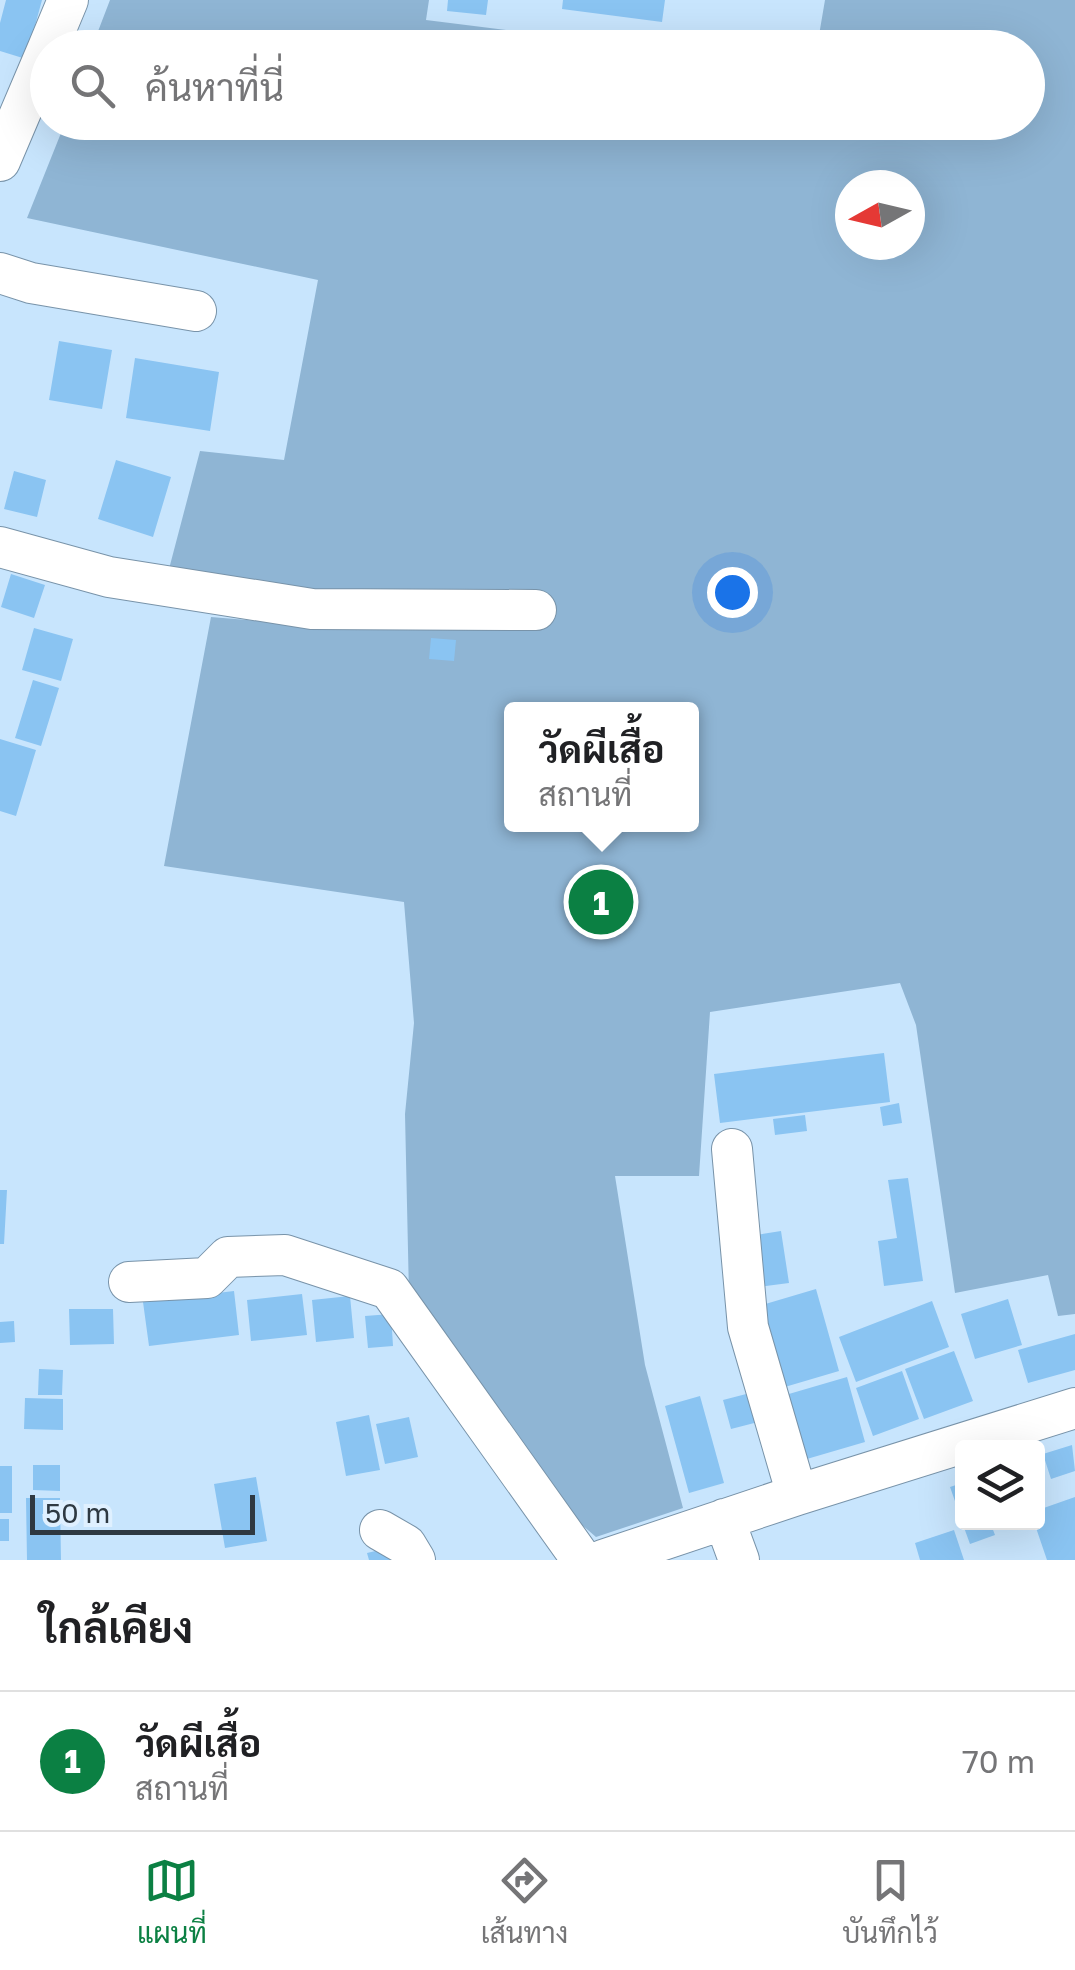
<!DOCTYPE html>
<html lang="th">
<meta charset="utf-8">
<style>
:root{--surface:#fff;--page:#f2f2f2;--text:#202124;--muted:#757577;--line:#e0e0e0;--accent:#0b8043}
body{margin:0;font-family:"Golos Text",Sarabun,sans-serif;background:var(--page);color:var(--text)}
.controls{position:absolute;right:30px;bottom:30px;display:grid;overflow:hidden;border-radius:10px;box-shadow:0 10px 40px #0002}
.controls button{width:90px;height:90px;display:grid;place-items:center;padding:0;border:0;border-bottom:2px solid var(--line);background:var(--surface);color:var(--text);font:50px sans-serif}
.compass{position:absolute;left:835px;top:170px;width:90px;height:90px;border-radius:50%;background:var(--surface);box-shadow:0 10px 40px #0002;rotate:262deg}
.scale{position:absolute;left:30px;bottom:25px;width:225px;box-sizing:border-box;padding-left:10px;border:5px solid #2e3942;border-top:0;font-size:28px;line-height:35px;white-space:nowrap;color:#2e3942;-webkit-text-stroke:8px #dff0ff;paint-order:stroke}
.you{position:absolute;left:732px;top:592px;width:35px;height:35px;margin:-25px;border:8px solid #fff;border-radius:50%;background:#1a73e8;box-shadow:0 0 0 15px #1a73e833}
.badge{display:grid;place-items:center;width:65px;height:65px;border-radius:50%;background:var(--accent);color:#fff;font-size:32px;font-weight:700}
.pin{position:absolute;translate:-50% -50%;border:5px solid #fff;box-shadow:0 2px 10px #0006}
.popup{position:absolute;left:504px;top:702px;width:195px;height:130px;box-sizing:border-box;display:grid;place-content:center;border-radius:10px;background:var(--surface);filter:drop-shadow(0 2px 8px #0005);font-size:32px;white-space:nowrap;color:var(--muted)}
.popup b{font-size:38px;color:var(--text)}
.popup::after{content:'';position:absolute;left:50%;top:100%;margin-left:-20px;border:20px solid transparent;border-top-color:var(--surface)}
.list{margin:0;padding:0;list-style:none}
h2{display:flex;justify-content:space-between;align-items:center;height:130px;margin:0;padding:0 40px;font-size:42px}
h2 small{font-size:32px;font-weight:400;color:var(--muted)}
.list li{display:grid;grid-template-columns:65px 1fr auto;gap:30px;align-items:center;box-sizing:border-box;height:140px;padding:0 40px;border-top:2px solid var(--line)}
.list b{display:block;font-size:38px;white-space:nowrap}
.list p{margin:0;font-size:32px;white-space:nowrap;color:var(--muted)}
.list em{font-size:32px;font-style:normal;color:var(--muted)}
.icon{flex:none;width:55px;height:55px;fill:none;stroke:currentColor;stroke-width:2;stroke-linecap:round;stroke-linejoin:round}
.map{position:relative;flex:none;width:1075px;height:1560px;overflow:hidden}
.search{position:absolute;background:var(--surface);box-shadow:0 10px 40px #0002;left:30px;right:30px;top:30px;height:110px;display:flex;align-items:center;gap:25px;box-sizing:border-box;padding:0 35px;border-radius:55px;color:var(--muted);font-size:38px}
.sheet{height:270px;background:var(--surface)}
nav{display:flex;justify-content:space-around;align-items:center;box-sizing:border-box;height:140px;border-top:2px solid var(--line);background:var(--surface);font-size:28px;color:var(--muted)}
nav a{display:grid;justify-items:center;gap:5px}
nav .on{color:var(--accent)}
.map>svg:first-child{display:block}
.green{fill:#8fb5d4;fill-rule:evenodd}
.building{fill:#8ac4f2}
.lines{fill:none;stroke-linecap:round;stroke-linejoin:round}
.minor-casing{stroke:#7893a9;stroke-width:42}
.minor{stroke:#fff;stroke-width:40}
</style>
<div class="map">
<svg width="1075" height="1560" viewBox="0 0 1075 1560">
<rect width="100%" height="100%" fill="#c8e5fd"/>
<!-- green -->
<path class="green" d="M110,0h319l-3,20 218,27h-552z
M825,0h250v1314l-17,2 -10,-41 -93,18 -39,-268 -16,-42 -190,29 -11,164h-84l30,189 38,143 -87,29 -22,-19 -165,-223 -4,-181 9,-91 -10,-121 -240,-36 47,-249 97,8 8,-32 -147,-24 31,-118 84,9 34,-180 -291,-62 38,-95 963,-1v-74l-211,-1zM850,185h60v60h-60zM511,710h180v114h-180z"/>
<!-- building -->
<path class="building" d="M6,0h36l-16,59 -26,-8v-28z
M448,0h40l-2,15 -39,-4z
M563,0h102l-3,22 -100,-13z
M59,341l53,9 -10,59 -53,-9z
M135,358l84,14 -9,59 -84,-13z
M116,460l55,17 -18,60 -55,-18z
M14,471l32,9 -9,37 -33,-8z
M11,574l34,11 -11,33 -33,-11z
M34,628l39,11 -12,42 -39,-11z
M431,638l25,2 -2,21 -25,-2z
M33,680l26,8 -18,58 -26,-8z
M0,739l36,11 -20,66 -16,-5z
M884,1053l6,49 -170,21 -6,-49z
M899,1103l3,20 -19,3 -3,-19z
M805,1115l2,16 -32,4 -2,-16z
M908,1178l15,103 -39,5 -6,-45 19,-3 -9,-58z
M0,1190h7l-3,54h-4z
M781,1231l8,52 -30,4 -9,-51z
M816,1289l23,82 -61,18 -23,-82z
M234,1291l5,44 -90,11 -6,-44z
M302,1294l5,41 -56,6 -4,-41z
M350,1296l4,42 -38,4 -4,-42z
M1008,1299l14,46 -47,14 -14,-45z
M932,1301l17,46 -93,35 -17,-45z
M69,1309h44l1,35 -44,1z
M391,1314l2,32 -25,2 -3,-32z
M14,1321l1,21 -15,1v-21z
M1075,1334v36l-47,13 -10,-33z
M954,1351l19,50 -49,18 -19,-50z
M39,1369l24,1 -1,25h-24z
M902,1371l17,48 -46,17 -17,-48z
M847,1377l18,65 -65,19 -18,-65z
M754,1392l8,29 -31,8 -8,-29z
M700,1396l24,87 -35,10 -24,-87z
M25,1398l38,1v31l-39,-1z
M369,1415l11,55 -34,6 -10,-54z
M409,1417l9,40 -33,7 -9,-40z
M1072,1445l3,26 -24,8 -8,-25z
M33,1465h27v26l-27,-1z
M0,1466h12v47h-12z
M256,1477l11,64 -42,7 -11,-64z
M962,1483v38l-12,-34z
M1075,1497v63h-28l-13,-38h4v-12z
M26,1498h34l1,62h-34z
M0,1519h9v22h-9z
M962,1522h28l5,13 -25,9z
M954,1530l10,30h-44l-5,-17z
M401,1545l4,15h-36l-2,-7z"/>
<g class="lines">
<defs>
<path id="minor" d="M48,48l20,-48
M0,161l48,-113
M0,273l31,10 165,28
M0,547l109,30 203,32 224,1
M732,1149l16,178 49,168
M129,1282l78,-4 21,-21 57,-2 104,34 193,271
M724,1519l15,41
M380,1530l26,15 9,15
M603,1560l194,-65 278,-87"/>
</defs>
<!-- minor casing -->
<use href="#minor" class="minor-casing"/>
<!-- minor -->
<use href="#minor" class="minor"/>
</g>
</svg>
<div class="controls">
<button><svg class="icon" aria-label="layers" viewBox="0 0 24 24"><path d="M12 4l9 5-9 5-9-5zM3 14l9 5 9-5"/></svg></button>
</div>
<svg class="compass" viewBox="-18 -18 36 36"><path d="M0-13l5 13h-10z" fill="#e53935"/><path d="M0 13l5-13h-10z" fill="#757577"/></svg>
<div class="scale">50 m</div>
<div class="you"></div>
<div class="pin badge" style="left:601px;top:902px">1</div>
<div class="popup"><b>วัดผีเสื้อ</b>สถานที่</div>
<div class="search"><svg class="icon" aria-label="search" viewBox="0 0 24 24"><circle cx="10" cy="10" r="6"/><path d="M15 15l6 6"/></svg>ค้นหาที่นี่</div>
</div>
<section class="sheet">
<h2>ใกล้เคียง<small></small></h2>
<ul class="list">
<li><span class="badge">1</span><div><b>วัดผีเสื้อ</b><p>สถานที่</p></div><em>70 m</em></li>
</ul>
</section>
<nav>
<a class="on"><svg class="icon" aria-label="map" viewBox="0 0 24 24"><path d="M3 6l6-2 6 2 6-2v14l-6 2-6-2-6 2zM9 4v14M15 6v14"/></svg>แผนที่</a>
<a><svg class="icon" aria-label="directions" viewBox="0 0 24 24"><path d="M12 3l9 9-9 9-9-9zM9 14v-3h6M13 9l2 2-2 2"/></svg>เส้นทาง</a>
<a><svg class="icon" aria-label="saved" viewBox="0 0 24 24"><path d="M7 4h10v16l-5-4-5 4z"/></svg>บันทึกไว้</a>
</nav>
